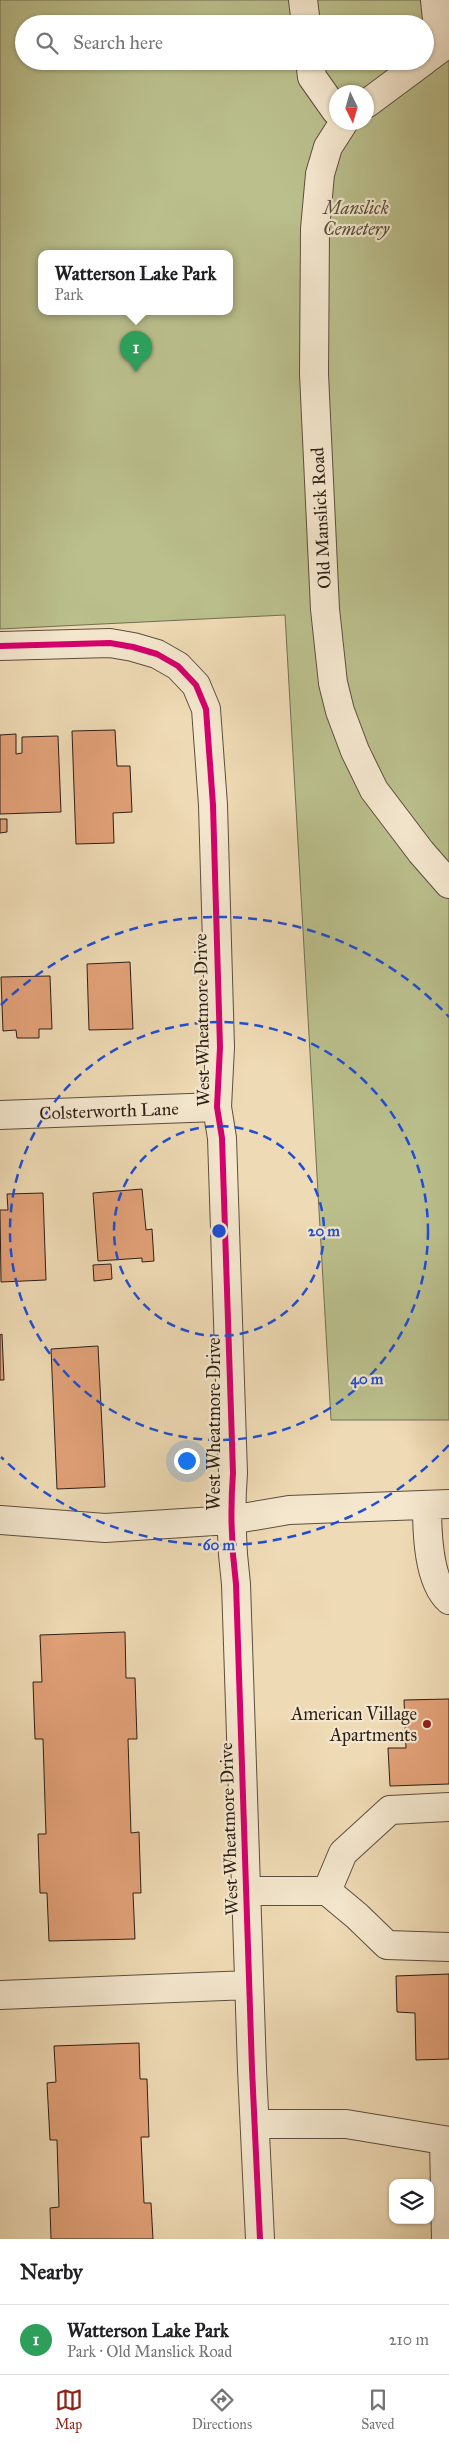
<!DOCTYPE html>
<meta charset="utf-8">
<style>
:root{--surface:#fff;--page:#f2f2f2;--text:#202124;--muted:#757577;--line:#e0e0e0;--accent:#8f2418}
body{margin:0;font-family:"IM FELL Great Primer",serif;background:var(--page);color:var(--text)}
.controls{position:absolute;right:15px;bottom:15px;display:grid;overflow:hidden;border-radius:10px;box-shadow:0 1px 4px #0004}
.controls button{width:45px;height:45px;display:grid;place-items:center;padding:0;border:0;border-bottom:1px solid var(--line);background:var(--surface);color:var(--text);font:25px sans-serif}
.compass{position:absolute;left:329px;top:85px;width:45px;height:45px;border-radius:50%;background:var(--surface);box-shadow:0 1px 4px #0004;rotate:175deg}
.you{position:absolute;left:186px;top:1460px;width:18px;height:18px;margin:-12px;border:4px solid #fff;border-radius:50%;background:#1a73e8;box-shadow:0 0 0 8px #1a73e833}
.badge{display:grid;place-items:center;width:32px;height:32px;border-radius:50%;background:var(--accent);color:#fff;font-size:16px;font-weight:700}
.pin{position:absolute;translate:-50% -41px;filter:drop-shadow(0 1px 2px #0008)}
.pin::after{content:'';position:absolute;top:26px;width:18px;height:15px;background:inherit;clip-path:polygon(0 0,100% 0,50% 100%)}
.popup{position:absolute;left:38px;top:250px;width:195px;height:65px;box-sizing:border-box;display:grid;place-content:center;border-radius:10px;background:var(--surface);filter:drop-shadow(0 1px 4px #0005);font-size:16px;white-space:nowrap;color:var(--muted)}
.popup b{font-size:19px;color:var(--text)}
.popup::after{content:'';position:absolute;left:50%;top:100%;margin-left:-10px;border:10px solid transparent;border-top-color:var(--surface)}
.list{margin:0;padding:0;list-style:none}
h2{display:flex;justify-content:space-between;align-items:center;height:65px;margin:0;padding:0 20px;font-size:21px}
h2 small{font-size:16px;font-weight:400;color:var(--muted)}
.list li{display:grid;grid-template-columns:32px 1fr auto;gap:15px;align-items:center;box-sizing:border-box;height:70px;padding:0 20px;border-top:1px solid var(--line)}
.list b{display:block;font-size:19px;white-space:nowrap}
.list p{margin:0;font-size:16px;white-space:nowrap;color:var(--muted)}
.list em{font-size:16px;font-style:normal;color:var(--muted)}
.icon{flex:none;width:28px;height:28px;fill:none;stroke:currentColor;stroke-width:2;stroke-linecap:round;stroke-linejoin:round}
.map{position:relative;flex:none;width:449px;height:2239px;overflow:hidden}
.search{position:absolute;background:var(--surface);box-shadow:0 1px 4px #0004;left:15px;right:15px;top:15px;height:55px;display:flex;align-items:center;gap:12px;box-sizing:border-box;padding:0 18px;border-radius:28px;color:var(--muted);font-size:19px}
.sheet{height:135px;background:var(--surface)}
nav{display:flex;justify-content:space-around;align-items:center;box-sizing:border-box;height:70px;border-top:1px solid var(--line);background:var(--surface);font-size:14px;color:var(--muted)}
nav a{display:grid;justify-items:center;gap:2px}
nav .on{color:var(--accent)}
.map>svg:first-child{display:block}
.green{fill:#babf8c;stroke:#746f52;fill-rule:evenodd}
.building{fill:#e2a178;stroke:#2d1f17}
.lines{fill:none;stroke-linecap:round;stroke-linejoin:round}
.minor-casing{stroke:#5d4e3e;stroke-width:30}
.minor{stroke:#f4e7ce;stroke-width:28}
.cycleway-casing{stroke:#f4e7ce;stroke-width:9}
.cycleway{stroke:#d6006c;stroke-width:6}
.ring{fill:none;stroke:#1d4ed8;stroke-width:2.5;stroke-dasharray:9 6}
.poi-dot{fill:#8f2418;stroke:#f4e7ce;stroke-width:2}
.labels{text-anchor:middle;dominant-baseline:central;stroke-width:4.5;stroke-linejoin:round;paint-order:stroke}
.park-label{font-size:18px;font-style:italic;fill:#574f3a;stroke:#f4e7ce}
.street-label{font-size:18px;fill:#2d1f17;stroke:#f4e7ce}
.poi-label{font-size:18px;fill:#2d1f17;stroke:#f4e7ce;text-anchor:end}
.centre{fill:#1d4ed8;stroke:#f4e7ce;stroke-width:2.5}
.ring-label{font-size:15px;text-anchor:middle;font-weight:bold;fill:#1d4ed8;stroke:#f4e7ce;stroke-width:4.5;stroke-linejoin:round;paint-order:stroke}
</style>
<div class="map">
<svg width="449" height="2239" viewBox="0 0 449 2239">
<rect width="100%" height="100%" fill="#eedab4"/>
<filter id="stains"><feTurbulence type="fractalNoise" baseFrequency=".004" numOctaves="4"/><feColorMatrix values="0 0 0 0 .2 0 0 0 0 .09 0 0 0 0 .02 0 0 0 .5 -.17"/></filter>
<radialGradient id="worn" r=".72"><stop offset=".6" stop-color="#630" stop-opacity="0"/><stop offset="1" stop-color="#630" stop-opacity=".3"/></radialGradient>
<!-- green -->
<path class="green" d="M0,0h449v1420h-118l-46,-805 -285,14zM24,24h401v37h-401zM336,92h30v30h-30zM42,253h188v58h-188z"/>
<!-- building -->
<path class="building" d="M115,730l2,36h13l2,46 -19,1 1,30 -38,1 -4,-113z
M16,734v20l6,-1v-16l36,-1 3,76 -61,2v-79z
M0,819h7v13l-7,1z
M130,962l3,67 -44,1 -2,-66z
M50,976l2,53h-13v9h-22l-1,-8 -13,1 -2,-54z
M142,1189l4,41 6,-1 2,32 -12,1v-4l-44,3 -5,-68z
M43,1193l3,87 -45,2 -1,-72h8l-1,-16z
M111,1264l1,15 -18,2 -1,-16z
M2,1334l2,46h-4v-45z
M98,1346l7,141 -48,2 -6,-140z
M125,1632l1,46h9l2,61h-9l3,94 8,-1 2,61h-8l2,46 -86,2 -2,-48h-7l-2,-59h8l-3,-95h-8l-2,-57h9l-2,-47z
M449,1699v85l-59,2 -2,-38h18l-2,-48z
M449,1974v85l-33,1 -1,-47 -18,-1 -1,-36z
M139,2043l1,36h7l2,58h-8l3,66h7l2,36h-102l-1,-31 9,-1 -2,-67h-7l-3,-57 9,-1 -2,-36z"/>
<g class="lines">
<defs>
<path id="minor" d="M303,0l3,24
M425,60l15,-11 -5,-49
M310,61l2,16 24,34
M366,104l58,-43
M344,122l-16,25 -8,27 -5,55 -1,145 11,235 8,74 7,28 15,40 19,39 47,62 28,32
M0,646l110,-3 23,4 24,7 21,12 18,19 10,24 7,96 7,242 -3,60 5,31 11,335c-3,39 -2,72 3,111l16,485 8,170
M0,1115l217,-8
M427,1505c0,27 1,76 22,95
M0,1520l105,8 125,-8 59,-10 160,-6
M246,1891h81l30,25 30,29 62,2
M327,1891l16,-38 47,-43 59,-3
M0,1995l249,-10
M255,2124h91l103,17
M444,2141l2,98"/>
</defs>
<!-- minor casing -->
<use href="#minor" class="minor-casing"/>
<!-- minor -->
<use href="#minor" class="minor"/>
<defs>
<path id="cycleway" d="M0,646l110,-3 23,4 24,7 21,12 18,19 10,24 7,96 7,242 -3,60 5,31 11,335c-3,39 -2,72 3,111l16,485 8,170"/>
</defs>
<!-- cycleway casing -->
<use href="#cycleway" class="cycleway-casing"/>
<!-- cycleway -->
<use href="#cycleway" class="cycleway"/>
</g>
<!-- distance rings -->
<g class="ring">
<circle cx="219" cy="1231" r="105"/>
<circle cx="219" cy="1231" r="209"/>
<path d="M449 1445A314 314 0 0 1 1 1457M1 1005A314 314 0 0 1 449 1017"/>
</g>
<!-- markers -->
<circle class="poi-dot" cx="427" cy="1724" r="5"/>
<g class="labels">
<!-- park labels -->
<g class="park-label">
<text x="356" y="208">Manslick<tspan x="356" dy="21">Cemetery</tspan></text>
</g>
<!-- street labels -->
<g class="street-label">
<text transform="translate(321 518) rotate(-93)">Old Manslick Road</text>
<text transform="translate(202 1020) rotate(-91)">West Wheatmore Drive</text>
<text transform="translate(109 1111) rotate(-2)">Colsterworth Lane</text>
<text transform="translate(214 1424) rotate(-90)">West Wheatmore Drive</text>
<text transform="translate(229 1829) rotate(-92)">West Wheatmore Drive</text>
</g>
<!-- poi labels -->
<g class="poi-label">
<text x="417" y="1714">American Village<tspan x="417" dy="21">Apartments</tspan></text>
</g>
</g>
<circle cx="219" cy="1231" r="8" class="centre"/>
<g class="ring-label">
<text x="324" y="1236">20 m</text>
<text x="367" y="1384">40 m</text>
<text x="219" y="1550">60 m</text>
</g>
<rect width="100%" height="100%" filter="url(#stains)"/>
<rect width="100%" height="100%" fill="url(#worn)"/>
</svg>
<div class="controls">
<button><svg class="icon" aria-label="layers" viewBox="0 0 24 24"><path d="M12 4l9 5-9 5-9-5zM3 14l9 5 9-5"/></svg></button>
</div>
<svg class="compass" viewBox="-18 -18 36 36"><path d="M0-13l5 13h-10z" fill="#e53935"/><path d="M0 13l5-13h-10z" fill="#757577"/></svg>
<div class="you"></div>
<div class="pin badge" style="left:136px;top:372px;background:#2e9e5b">1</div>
<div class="popup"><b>Watterson Lake Park</b>Park</div>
<div class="search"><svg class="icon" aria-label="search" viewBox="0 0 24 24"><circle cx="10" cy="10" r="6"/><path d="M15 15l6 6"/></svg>Search here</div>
</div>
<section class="sheet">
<h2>Nearby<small></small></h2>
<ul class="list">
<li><span class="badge" style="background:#2e9e5b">1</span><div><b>Watterson Lake Park</b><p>Park · Old Manslick Road</p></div><em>210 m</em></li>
</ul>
</section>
<nav>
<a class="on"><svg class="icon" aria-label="map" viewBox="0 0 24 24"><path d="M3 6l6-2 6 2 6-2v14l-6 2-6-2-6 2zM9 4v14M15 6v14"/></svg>Map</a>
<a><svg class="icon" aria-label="directions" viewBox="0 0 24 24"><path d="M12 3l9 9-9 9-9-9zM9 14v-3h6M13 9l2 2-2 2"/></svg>Directions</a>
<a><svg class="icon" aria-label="saved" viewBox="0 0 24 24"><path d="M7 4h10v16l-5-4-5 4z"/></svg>Saved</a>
</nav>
